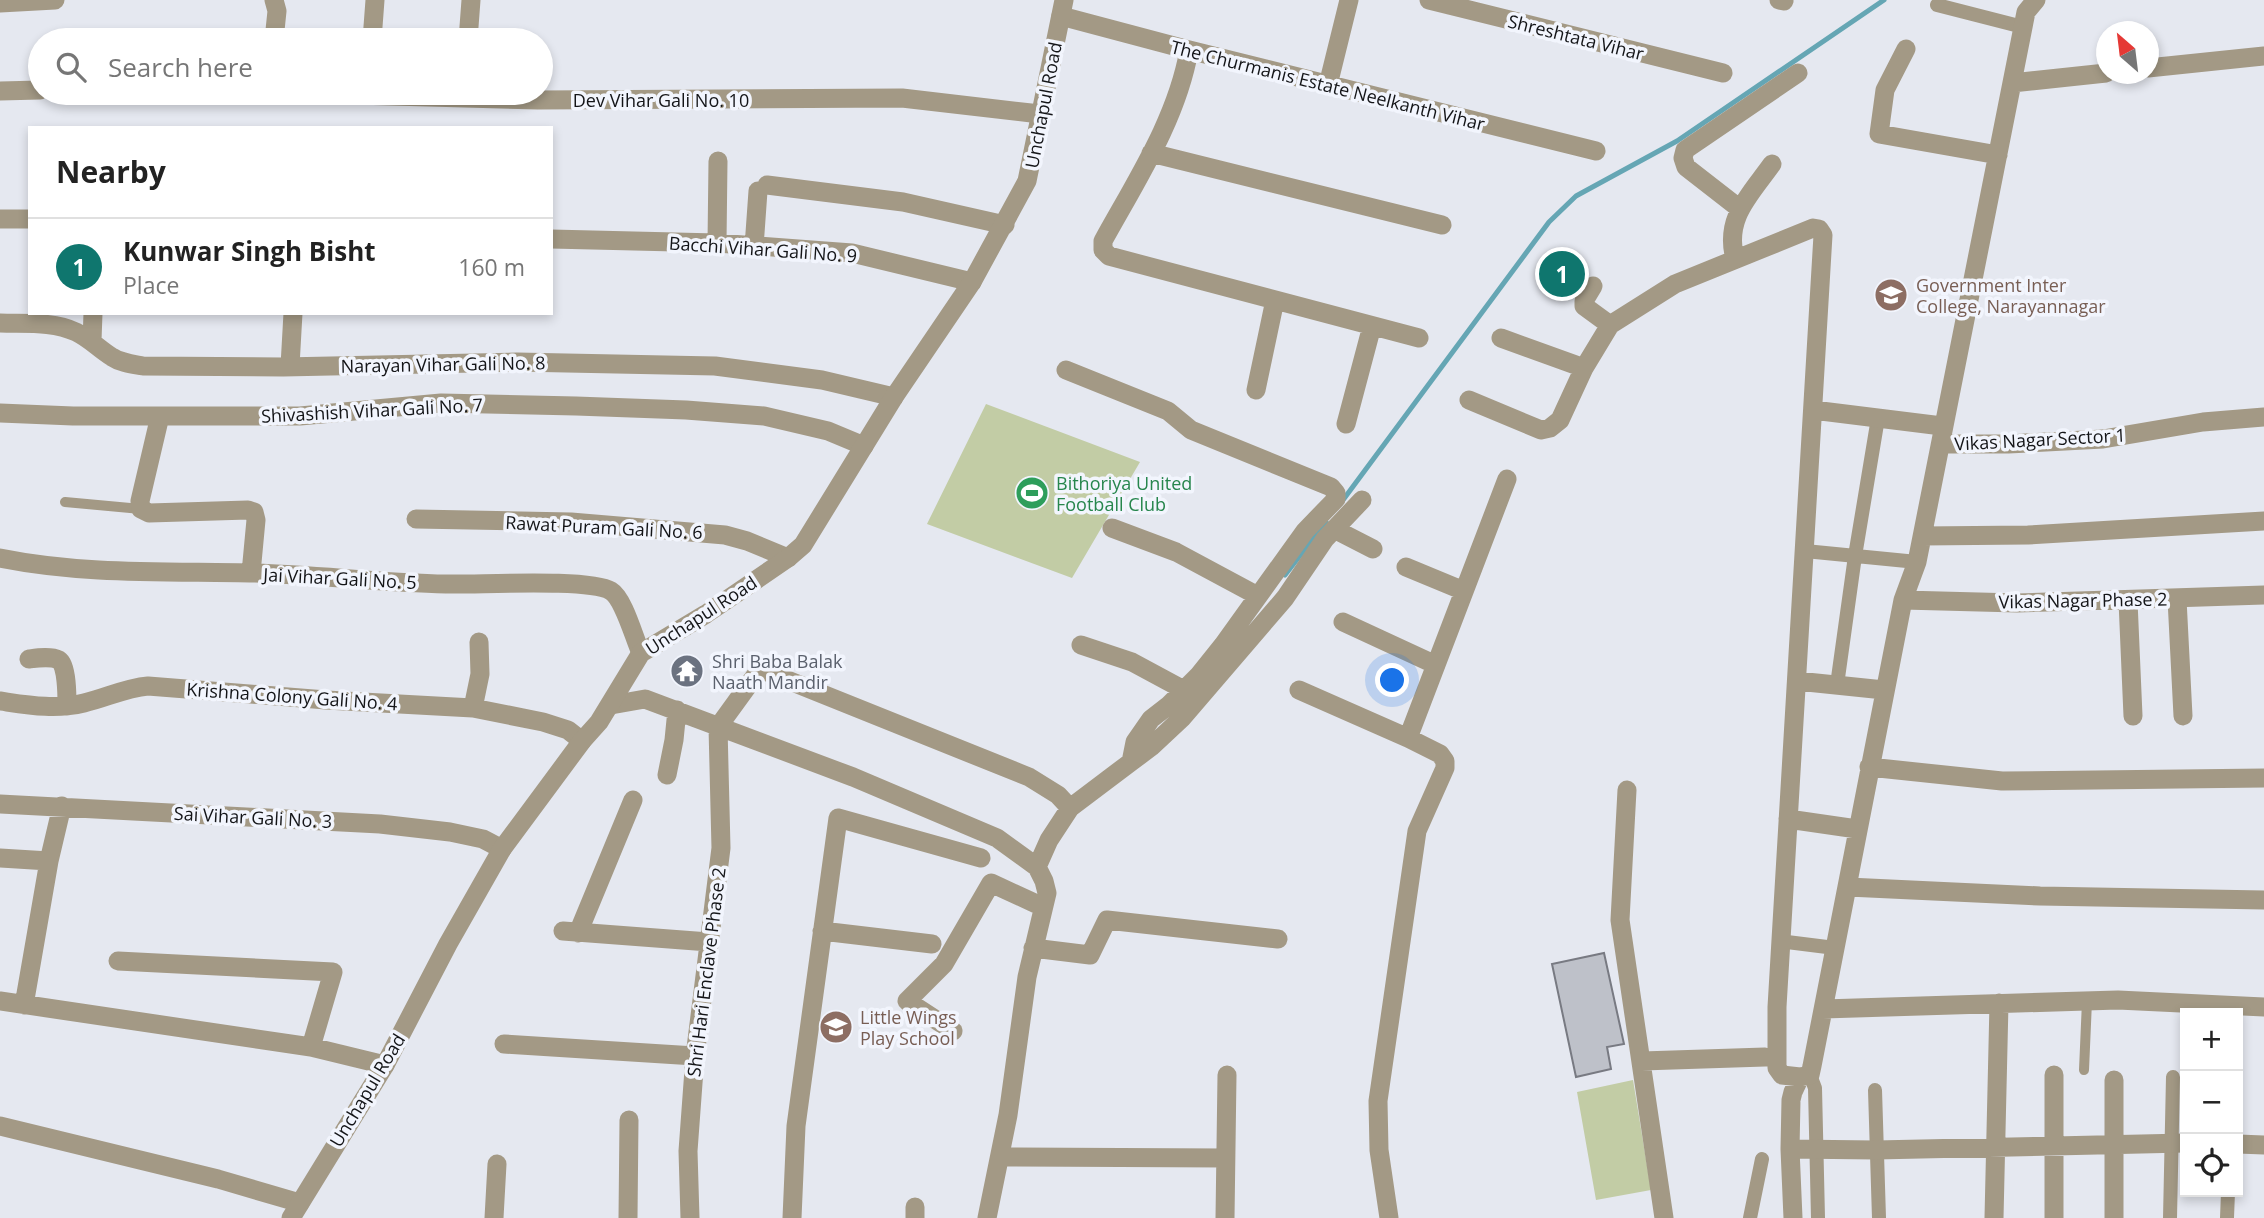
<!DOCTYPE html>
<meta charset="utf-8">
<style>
:root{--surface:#fff;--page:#f2f2f2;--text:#222;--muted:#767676;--line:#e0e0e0;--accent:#0f766e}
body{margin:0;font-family:"Open Sans",sans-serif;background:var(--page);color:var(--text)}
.controls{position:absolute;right:21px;bottom:21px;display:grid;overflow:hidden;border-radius:0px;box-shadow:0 4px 10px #0003}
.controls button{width:63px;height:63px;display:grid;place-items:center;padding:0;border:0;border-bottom:2px solid var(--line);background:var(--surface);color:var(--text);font:35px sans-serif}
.compass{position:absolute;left:2096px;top:21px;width:63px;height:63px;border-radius:50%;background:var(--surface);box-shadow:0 4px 10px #0003;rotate:332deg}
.you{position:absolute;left:1393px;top:681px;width:24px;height:24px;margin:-18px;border:5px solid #fff;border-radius:50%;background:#1a73e8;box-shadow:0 0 0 10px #1a73e833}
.badge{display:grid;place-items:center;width:46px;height:46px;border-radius:50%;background:var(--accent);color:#fff;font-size:23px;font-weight:700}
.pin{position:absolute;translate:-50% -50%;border:4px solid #fff;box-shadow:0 2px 7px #0006}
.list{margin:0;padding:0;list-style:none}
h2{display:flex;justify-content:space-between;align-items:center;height:91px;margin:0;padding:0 28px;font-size:30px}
h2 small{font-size:23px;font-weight:400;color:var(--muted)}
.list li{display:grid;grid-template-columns:46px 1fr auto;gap:21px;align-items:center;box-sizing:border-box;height:98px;padding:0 28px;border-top:2px solid var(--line)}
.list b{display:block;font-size:26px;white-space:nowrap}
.list p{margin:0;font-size:23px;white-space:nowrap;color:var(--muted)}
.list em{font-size:23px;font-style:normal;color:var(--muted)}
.icon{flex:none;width:38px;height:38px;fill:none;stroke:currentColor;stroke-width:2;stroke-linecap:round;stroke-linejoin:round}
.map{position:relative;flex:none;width:2264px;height:1218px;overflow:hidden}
.search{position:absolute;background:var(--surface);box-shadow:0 4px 10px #0003;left:28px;top:28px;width:525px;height:77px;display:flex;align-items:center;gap:18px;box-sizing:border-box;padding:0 24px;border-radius:38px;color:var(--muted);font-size:26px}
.panel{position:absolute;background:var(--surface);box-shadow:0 4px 10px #0003;left:28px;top:126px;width:525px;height:189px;border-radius:0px}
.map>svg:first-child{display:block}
.green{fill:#c2cca5}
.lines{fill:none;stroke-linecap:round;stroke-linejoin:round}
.stream{stroke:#65a6b4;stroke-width:5}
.building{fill:#bec1c9;stroke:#787a82;stroke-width:2}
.service{stroke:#a39985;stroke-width:10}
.pedestrian{stroke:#a39985;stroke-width:14}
.minor{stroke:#a39985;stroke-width:19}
.tertiary{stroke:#a39985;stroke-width:19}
.labels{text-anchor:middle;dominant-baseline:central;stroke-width:7;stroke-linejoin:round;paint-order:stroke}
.street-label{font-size:18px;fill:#141518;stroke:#f2f5fd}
.education-label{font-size:18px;fill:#785e54;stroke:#f2f5fd;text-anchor:start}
.leisure-label{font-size:18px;fill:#27864d;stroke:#f2f5fd;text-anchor:start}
.worship-label{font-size:18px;fill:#5b616d;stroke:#f2f5fd;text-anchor:start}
</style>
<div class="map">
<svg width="2264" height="1218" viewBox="0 0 2264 1218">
<rect width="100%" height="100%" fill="#e5e8f0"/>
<!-- green -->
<path class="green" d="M986,404l154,58 -68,116 -145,-54z
M1633,1080l18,110 -55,10 -19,-108z"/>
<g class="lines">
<!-- stream -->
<path class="stream" d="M1343,500l206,-278 27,-26 101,-55 207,-141
M1285,575l41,-53"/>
</g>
<!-- building -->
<path class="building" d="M1547,254l36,25 -7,11 -39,-22z
M1604,953l20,91 -17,3 4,22 -35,8 -24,-113z"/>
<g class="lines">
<!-- service -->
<path class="service" d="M65,502l76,7
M2084,1070l3,-69"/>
<!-- pedestrian -->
<path class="pedestrian" d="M1937,5l86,22
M1805,551l112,11
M1837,685l18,-129 23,-138
M1779,941l56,7
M1810,1075l5,13 3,130
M1875,1090l4,128
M1750,1218l12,-59
M2170,1218l3,-141
M2227,1218l1,-26"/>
<!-- minor -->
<path class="minor" d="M274,0l3,11 -3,29
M1429,0l294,73
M1779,0l5,1
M0,3l55,-3
M1061,16l128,34 407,101
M372,40l3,-40
M468,40l3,-40
M1906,49l-21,41 -6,44 119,21
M1189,50c-12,69 -53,131 -86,191v9l6,6 310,82
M2148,68l116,-12
M2012,83l94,-10
M1328,85l21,-85
M0,91l40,-1
M282,93l256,7 364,-2 138,16
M1151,153l291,72
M767,185l136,17 102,23
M1740,209l-54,-42 -3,-9 2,-8 113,-77
M0,219h30
M551,239l166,4 135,10 120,29
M717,243l1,-82
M754,247l4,-56
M1735,259c-11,-41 15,-64 37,-95
M1593,286l-9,15v5l26,19
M0,323c24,1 53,-2 76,9 13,6 23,17 36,25 9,6 20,7 31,9l140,1 234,-5 198,4 107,14 72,17
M1501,338l83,30
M92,341l1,-28
M290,366l3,-53
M1256,390l19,-90
M1469,400l72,30 9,-2 10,-8 24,-52 26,-43 65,-41 138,-56 6,1 4,6 -46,772v61l5,7 18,2
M1813,410l129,16
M0,413l73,3h227l141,-13 135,3 110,4 78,6 64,15 36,15
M160,416l-20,85 1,8 8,4 99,-3 6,2 2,8 -5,53
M1346,424l26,-98
M1941,444h67l95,-5 100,-17 61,-5
M416,519l155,3 154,13 22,6 41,17
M1112,528l64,24 82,44
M1334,529l39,20
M1922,536l106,-1 236,-14
M0,558c84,17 170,13 255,15 64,2 128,10 191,11 32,1 143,-6 165,7 13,8 23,47 30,62
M1406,567l58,24
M2177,599l6,117
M1903,600l114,3 247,-8
M2128,601l5,115
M1343,622l93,43
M1081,645l51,17 52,28
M29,659c8,-1 22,-3 30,1 8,5 8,36 8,46
M1797,681l87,9
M1299,690l109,48 32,16 5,7v7l-28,63 -39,270 1,49 10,68
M0,701c28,4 55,9 84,2 22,-5 41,-15 64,-17l178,14 147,8 70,14 25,8 14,11
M611,705l34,-6 208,78 144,61 40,29
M473,708l7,-34 -1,-32
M1408,738l99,-259
M1131,762l20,-15 31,-29 103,-120 40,-59 37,-39
M1869,767l133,14 262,-3
M667,775l7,-35 3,-30
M1627,790l-7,130 44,298
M0,804l380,20 70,8 33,7 19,10
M1788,819l69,10
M0,858l49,3
M1848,887l192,9 224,4
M563,931l146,11
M822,931l110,13
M578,933l55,-133
M1033,948l57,7 17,-35 171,19
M118,961l215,11 -22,75
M0,1001l311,46 74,18
M24,1005l25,-144 13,-55
M1823,1009l295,-9 146,7
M953,1031l-46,-30 37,-37 47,-81 52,24
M504,1044l191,12
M1642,1061l123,-4
M0,1126l218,53 82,24
M2238,1144l26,1
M1790,1149l86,1 309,-7
M1000,1157l225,1
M494,1218l3,-54
M628,1218l1,-98
M690,1218l-2,-67 7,-95 26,-208 -3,-121 42,-58 269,108 29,18 12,13
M792,1218l4,-92 42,-308 143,40
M915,1218v-11
M987,1218l21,-103 19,-138 20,-84 -3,-12 -7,-14 12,-27 21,-32 61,-46 4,-20 16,-23 18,-14 30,-30 24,-30 82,-114 31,-32v-6l-5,-6 -140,-57 -23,-19 -102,-41
M1225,1218l2,-143
M1793,1218l-3,-69 1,-49 2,-8 7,-15 10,-2 2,-9 91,-466 14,-38 109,-550 10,-12
M1994,1218l5,-215
M2054,1218v-143
M2114,1218v-138"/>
<!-- tertiary -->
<path class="tertiary" d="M291,1218l94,-153 63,-121 54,-95 80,-108 17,-19 42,-69 65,-39 82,-56 15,-13 91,-148 78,-115 55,-101 37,-181"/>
</g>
<!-- icons -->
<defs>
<symbol id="school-disc" viewBox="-11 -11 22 22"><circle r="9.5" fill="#8d6e63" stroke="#f2f5fd"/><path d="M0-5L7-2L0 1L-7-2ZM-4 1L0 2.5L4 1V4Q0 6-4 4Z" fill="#fff"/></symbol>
<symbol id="stadium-disc" viewBox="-11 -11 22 22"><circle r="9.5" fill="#2e9e5b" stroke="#f2f5fd"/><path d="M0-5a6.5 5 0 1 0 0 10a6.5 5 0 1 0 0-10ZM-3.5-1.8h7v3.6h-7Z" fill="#fff"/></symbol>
<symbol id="temple-disc" viewBox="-11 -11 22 22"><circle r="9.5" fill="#6b7280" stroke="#f2f5fd"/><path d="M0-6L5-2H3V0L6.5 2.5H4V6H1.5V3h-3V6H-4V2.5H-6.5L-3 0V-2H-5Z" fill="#fff"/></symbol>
</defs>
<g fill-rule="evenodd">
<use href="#school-disc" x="1872" y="276" width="38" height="38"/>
<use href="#stadium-disc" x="1013" y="474" width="38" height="38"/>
<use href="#temple-disc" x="668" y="652" width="38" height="38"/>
<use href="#school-disc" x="817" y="1008" width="38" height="38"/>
</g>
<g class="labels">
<!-- street labels -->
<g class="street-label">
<text transform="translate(1576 37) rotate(14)">Shreshtata Vihar</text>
<text transform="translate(1328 85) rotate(14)">The Churmanis Estate Neelkanth Vihar</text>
<text x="661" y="100">Dev Vihar Gali No. 10</text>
<text transform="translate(1043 105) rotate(-79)">Unchapul Road</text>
<text transform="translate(763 249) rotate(4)">Bacchi Vihar Gali No. 9</text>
<text transform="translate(443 364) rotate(-1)">Narayan Vihar Gali No. 8</text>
<text transform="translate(372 410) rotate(-3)">Shivashish Vihar Gali No. 7</text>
<text transform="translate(2040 439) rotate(-3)">Vikas Nagar Sector 1</text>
<text transform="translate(604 527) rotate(3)">Rawat Puram Gali No. 6</text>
<text transform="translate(340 578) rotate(3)">Jai Vihar Gali No. 5</text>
<text transform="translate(2083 600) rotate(-1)">Vikas Nagar Phase 2</text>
<text transform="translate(701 615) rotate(-33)">Unchapul Road</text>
<text transform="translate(292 696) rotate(4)">Krishna Colony Gali No. 4</text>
<text transform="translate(253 817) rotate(3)">Sai Vihar Gali No. 3</text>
<text transform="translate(706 972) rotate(-83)">Shri Hari Enclave Phase 2</text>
<text transform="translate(367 1090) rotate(-59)">Unchapul Road</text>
</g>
<!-- education labels -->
<g class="education-label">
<text x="1916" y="285">Government Inter<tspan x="1916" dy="21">College, Narayannagar</tspan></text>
<text x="860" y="1017">Little Wings<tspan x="860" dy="21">Play School</tspan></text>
</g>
<!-- leisure labels -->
<g class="leisure-label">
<text x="1056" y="483">Bithoriya United<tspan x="1056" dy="21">Football Club</tspan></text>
</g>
<!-- worship labels -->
<g class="worship-label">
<text x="712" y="661">Shri Baba Balak<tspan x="712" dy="21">Naath Mandir</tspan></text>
</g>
</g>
</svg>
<div class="controls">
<button>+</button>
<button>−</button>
<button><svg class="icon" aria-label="locate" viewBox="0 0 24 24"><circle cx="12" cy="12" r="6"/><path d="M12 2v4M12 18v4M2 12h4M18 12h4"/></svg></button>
</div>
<svg class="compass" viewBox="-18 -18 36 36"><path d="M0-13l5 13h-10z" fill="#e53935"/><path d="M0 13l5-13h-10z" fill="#767676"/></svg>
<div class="you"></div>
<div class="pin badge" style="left:1562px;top:274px">1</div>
<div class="search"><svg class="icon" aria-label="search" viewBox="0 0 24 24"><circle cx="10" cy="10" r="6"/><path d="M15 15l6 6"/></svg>Search here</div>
<section class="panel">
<h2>Nearby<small></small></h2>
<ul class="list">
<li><span class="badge">1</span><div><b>Kunwar Singh Bisht</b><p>Place</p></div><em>160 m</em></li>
</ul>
</section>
</div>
